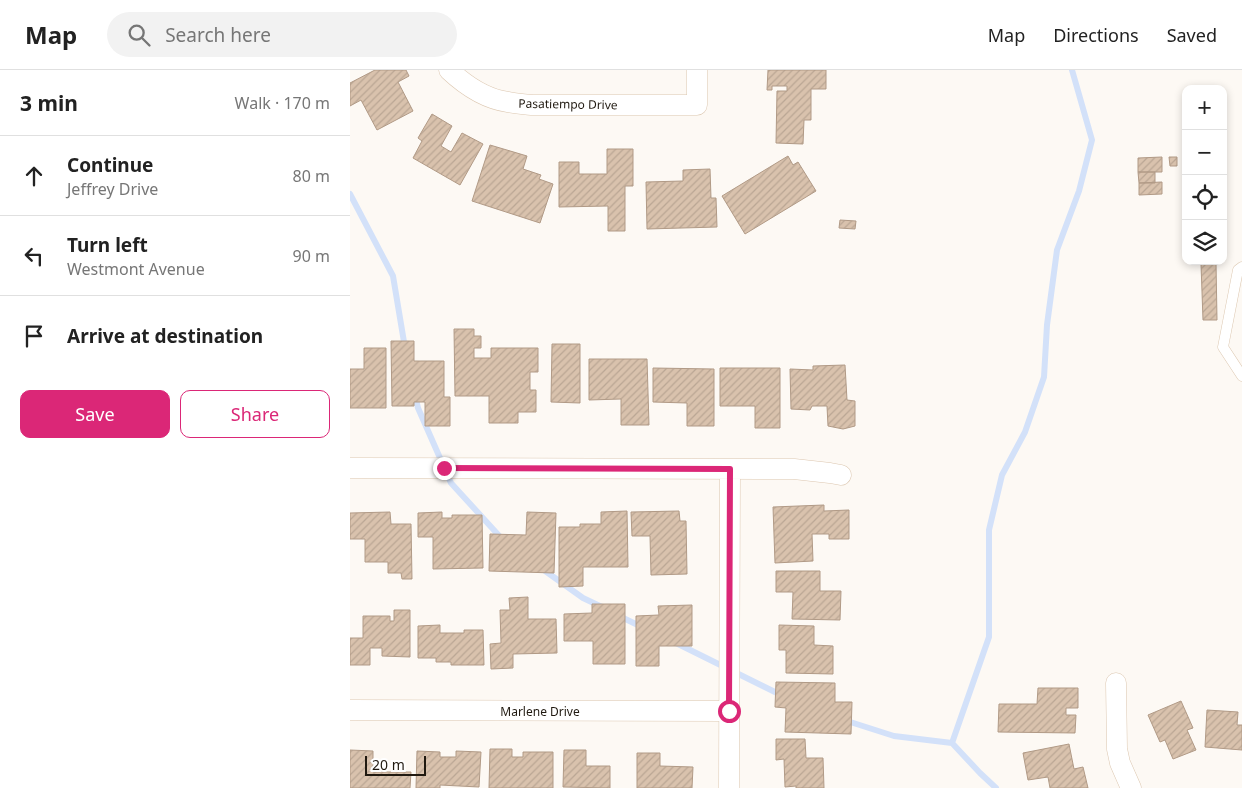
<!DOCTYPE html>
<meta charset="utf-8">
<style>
:root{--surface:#fff;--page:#f2f2f2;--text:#222;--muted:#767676;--line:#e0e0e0;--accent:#db2777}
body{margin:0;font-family:"Noto Sans",sans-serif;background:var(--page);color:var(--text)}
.controls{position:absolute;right:15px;top:15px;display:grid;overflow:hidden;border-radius:10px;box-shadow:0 2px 8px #0003}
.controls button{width:45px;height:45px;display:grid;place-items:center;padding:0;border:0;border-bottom:1px solid var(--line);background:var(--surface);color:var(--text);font:25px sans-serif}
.scale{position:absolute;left:15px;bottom:12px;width:61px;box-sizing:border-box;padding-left:5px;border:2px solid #201910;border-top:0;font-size:14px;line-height:18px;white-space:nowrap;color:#201910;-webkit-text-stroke:4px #fff;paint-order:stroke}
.stop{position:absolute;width:15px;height:15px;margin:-11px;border:4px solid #db2777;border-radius:50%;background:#fff}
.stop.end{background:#db2777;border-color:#fff;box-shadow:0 1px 5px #0008}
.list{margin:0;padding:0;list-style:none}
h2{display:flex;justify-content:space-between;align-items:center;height:65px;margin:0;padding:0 20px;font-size:21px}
h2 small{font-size:16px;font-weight:400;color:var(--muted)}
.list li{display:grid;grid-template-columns:32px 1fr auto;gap:15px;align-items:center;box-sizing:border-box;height:80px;padding:0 20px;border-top:1px solid var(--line)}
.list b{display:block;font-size:19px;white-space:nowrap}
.list p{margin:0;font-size:16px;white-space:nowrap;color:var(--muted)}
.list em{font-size:16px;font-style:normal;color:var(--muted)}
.actions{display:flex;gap:10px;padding:15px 20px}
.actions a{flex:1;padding:11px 0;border:1px solid var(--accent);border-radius:10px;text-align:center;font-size:18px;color:var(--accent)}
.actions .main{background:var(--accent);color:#fff}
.icon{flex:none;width:28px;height:28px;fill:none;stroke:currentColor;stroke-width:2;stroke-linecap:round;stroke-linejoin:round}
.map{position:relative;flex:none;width:892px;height:718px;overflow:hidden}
header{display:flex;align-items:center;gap:30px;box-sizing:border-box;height:70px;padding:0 25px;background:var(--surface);border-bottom:1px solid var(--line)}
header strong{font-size:24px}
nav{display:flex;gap:28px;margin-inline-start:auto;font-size:18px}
.search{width:350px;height:45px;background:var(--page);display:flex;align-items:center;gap:12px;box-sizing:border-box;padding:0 18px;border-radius:28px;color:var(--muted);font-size:19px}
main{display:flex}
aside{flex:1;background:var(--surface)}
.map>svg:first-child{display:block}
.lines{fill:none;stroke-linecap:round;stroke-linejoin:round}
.stream{stroke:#d3e1f9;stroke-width:6}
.building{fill:url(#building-hatch);stroke:#b19a86}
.service-casing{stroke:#dcc7b0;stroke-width:11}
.minor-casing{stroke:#dcc7b0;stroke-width:21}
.service{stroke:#fff;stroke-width:10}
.minor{stroke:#fff;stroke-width:20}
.route{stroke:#db2777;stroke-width:6}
.labels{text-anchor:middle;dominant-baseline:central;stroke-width:4.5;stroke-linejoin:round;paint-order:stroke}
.street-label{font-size:12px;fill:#201910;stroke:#fff}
</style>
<header>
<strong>Map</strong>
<div class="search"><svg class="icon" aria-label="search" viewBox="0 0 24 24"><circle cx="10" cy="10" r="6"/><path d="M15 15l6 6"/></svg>Search here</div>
<nav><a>Map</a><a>Directions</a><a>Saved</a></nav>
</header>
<main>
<aside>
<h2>3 min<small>Walk · 170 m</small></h2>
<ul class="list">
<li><svg class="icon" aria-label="ahead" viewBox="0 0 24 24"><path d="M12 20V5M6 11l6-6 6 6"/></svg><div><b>Continue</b><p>Jeffrey Drive</p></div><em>80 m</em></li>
<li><svg class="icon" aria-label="left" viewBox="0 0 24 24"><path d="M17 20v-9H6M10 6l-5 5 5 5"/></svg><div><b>Turn left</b><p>Westmont Avenue</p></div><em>90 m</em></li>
<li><svg class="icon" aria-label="arrive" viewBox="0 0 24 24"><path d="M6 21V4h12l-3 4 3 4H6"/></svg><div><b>Arrive at destination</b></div></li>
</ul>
<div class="actions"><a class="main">Save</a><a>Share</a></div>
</aside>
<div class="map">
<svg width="892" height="718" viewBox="0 0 892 718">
<defs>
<pattern id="building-hatch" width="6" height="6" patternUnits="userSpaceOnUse" patternTransform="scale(1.25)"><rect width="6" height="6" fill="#d9c2ad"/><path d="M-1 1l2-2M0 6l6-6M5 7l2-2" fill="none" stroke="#baa694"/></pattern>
</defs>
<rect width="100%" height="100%" fill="#fdf9f4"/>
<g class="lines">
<!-- stream -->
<path class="stream" d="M0,124l43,82 12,72
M65,325l3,13 33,75 52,57
M191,498l42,30 19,9
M267,545l25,12
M326,573l105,52
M494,650l50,16 58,7 28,30 16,15
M602,673l37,-106v-107l13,-55 23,-43 19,-55 3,-52 10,-75 22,-59 13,-51 -20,-70"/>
</g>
<!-- building -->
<path class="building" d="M25,0h31l3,6 -11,6 15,29 -36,19 -16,-30 -11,6v-23z
M418,0h58v19h-15v31h-7l-1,24 -27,-1 1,-52h10v-5h-15v4h-5z
M82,44l20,12 -11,20 10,6 11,-19 21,11 -23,41 -47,-27 9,-17 -4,-3z
M140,75l37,11 -4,13 18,6 -2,4 14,5 -13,39 -68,-22z
M257,79h26v37h-8v45h-17v-25l-49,1v-45h20v12h28z
M438,86l5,9 5,-3 18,29 -71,43 -23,-38z
M812,87v15h-24v-14z
M819,87h8v9h-7z
M360,99l1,29h5l1,29 -70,2 -1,-47 37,-1v-11z
M788,102h17v11h-16z
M812,112v12l-23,1v-12z
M490,150l16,1 -1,8 -16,-1z
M866,193l1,57h-14l-2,-56z
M104,259h20v7h7v12h-7v10h17v-10h47v24h-8v18h6v22h-18v11h-29v-27h-34z
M41,271h23v20h30v36h6v29h-25v-24h-11v4h-22z
M202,274h28v59l-29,-1z
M14,278h22v60h-36v-39h14z
M239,289h58l2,66h-28v-26l-32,1z
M495,295l2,35 8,1v25l-12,3 -15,-3 -1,-20h-15l-2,4 -19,-1 -1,-40 23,1v-4z
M303,298l61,1v57h-27v-23l-34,-1z
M370,298h60v60h-25v-22h-35z
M474,435v6l25,-1v29h-20v-5h-17l1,27 -38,2 -2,-56z
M277,441l1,56h-45v19l-24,1v-60h21v-3h21v-12z
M329,441l1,10h6l1,53 -36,1 -1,-39h-18l-1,-24z
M40,442l1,12h20l1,55h-10l-1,-6h-13v-11h-23v-23h-15v-26z
M92,442v6h10v-3h30l1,53 -50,1v-32h-15v-24z
M177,442l29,1 -2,60 -65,-2 1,-37 36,1z
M426,501h44v20h21l-1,29 -48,-1 1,-27h-17z
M178,527v22h28l1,34 -44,1v14l-22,1 -1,-25 11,-1 -1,-33h10l-1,-12z
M242,534h33v60h-32v-23h-29v-27l28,-1z
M342,535v41h-33v20h-23v-50l23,-1 -1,-9z
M44,540h16v47l-28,-1v-8h-12v17h-20v-27h13v-22h27v5h4z
M90,555v8h24v-3h19l1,35h-33v-3h-15v-4h-18v-32z
M429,555l35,1v19l19,1v28l-47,-1v-23h-7z
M426,612l59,1v19h17l-1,32 -66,-2 1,-24 -11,-1z
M688,618h40v20h-12v7h10l-1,18 -77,-1 1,-28h38z
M831,631l12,27 -6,2 9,20 -23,9 -8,-19 -5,2 -12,-27z
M857,640l31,2 -1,13h5v25l-37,-3z
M426,669h29l1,19h17l1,30h-28v-2l-11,1 -1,-28 -8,1z
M719,674l5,25 9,-2 5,21h-38l-2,-11 -20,3 -5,-27z
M140,679h22v8h11v-5h30v36h-64z
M0,680l23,1v21h38l-1,16h-60z
M214,680h22v16h24v22l-47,-1z
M67,681l23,1v5h16v-6l25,1 -2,35 -39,-2v3h-24z
M287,683h23v13l33,1 -1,21h-55z"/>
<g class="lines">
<defs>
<path id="service" d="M892,197l-4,3 -15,77 19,29"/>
<path id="minor" d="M99,0c16,15 37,29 59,32 8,2 16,2 24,3h165v-35
M0,398l444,1 36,4 11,2
M766,613l1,66 3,14 11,25
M0,640l379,1
M379,718l1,-319"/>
</defs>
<!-- service casing -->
<use href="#service" class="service-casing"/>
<!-- minor casing -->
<use href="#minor" class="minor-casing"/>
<!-- service -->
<use href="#service" class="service"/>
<!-- minor -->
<use href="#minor" class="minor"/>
</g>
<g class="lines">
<!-- route -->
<path class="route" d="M94,398l286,1 -1,242"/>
</g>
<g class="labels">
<!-- street labels -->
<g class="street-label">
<text transform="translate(218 34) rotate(1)">Pasatiempo Drive</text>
<text x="190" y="641">Marlene Drive</text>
</g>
</g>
</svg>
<div class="controls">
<button>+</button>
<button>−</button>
<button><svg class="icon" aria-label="locate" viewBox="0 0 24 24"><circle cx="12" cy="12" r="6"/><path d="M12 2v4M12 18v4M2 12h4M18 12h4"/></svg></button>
<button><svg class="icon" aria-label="layers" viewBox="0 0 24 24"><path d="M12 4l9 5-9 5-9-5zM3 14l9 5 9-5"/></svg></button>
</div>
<div class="scale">20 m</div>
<div class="stop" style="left:379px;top:641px"></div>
<div class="stop end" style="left:94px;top:398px"></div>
</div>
</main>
